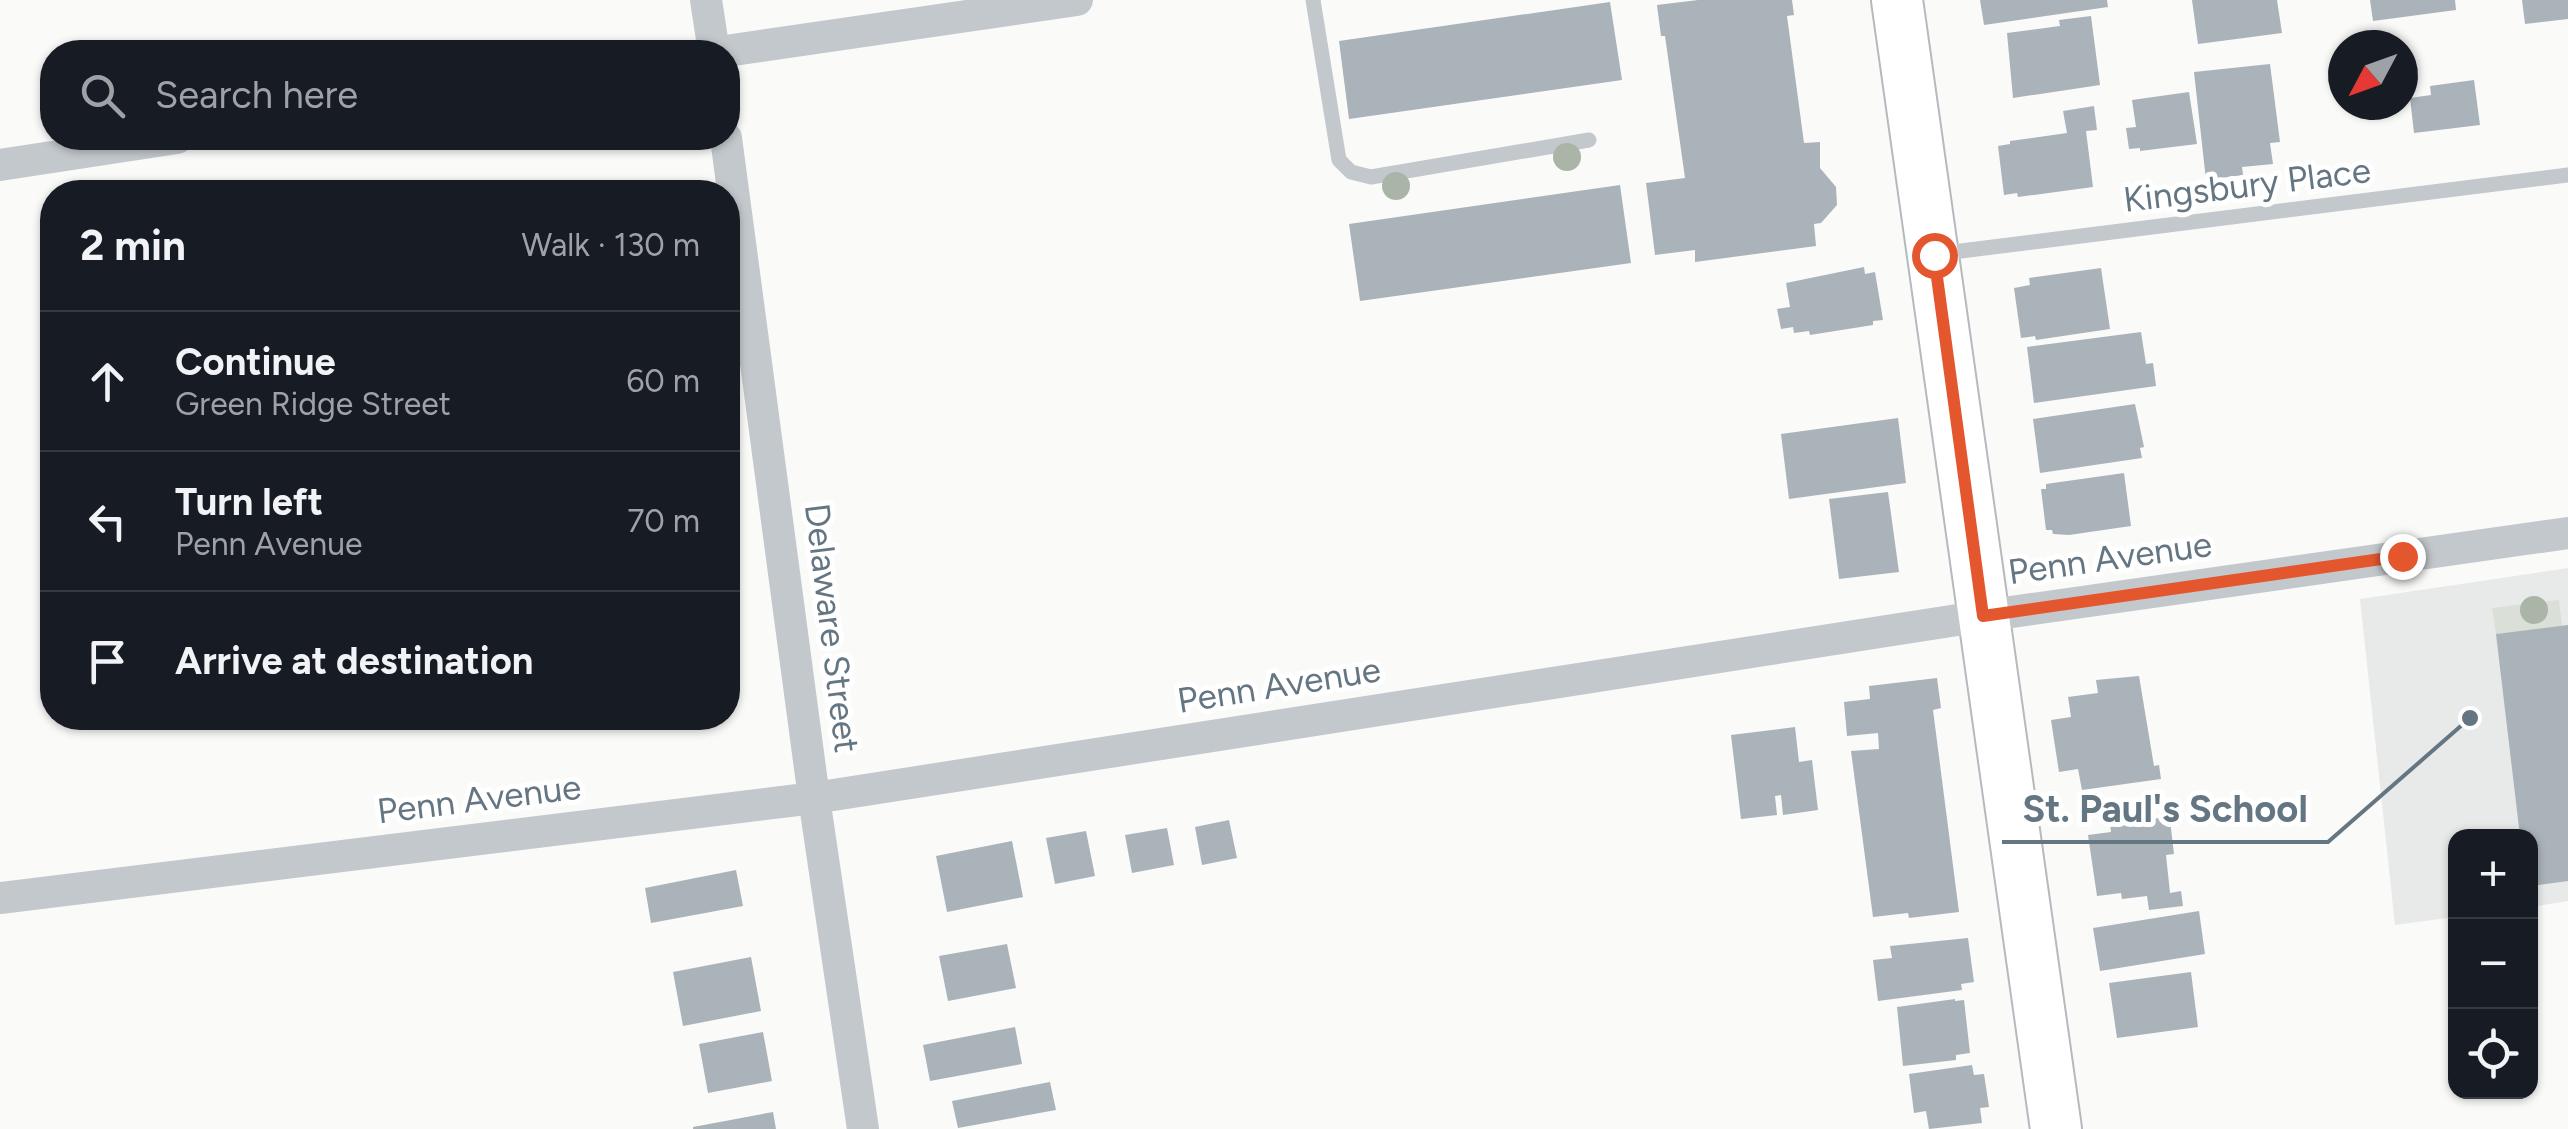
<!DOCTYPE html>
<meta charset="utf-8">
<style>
:root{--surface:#171b24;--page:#242831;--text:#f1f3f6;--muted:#9ea1a6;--line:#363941}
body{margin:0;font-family:Figtree,sans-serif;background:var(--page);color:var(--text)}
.controls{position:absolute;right:30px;bottom:30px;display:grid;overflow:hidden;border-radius:20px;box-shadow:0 2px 8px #0004}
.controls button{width:90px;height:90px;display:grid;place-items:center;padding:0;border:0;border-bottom:2px solid var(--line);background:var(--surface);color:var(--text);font:50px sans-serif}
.compass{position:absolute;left:2328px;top:30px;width:90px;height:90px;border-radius:50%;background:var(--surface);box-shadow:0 2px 8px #0004;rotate:229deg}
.stop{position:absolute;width:30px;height:30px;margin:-22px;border:8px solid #e4572e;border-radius:50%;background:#fff}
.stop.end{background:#e4572e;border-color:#fff;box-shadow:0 2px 10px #0008}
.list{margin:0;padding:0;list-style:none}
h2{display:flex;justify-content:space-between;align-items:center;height:130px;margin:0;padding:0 40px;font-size:42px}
h2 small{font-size:32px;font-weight:400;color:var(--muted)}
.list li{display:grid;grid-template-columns:65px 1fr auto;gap:30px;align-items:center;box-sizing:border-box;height:140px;padding:0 40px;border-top:2px solid var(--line)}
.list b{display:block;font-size:38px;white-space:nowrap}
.list p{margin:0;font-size:32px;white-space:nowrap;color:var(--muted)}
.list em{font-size:32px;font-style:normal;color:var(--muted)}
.icon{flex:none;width:55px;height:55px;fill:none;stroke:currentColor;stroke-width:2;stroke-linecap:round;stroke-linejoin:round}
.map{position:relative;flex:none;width:2568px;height:1129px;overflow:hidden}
.search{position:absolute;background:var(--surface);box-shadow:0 2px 8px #0004;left:40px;top:40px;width:700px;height:110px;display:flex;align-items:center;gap:25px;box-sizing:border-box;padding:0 35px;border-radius:40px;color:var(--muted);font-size:38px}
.panel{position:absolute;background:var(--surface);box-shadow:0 2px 8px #0004;left:40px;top:180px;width:700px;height:550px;border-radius:40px}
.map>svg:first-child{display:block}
.built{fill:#e8e9e9}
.green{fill:#dadfd7}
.building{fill:#aab3b9}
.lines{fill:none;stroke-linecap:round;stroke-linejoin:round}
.primary-casing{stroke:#b5babe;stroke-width:54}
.lane{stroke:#c3c8cc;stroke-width:15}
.street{stroke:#c3c8cc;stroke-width:32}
.primary{stroke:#fff;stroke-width:50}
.tree{fill:#aab4a7}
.route{stroke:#e4572e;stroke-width:12}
.labels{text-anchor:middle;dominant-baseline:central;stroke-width:10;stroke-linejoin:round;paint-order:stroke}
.street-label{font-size:35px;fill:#657683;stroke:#fff}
.leader{fill:none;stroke:#657683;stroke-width:4}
.callout-dot{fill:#657683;stroke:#fff;stroke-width:4}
.callout-label{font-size:38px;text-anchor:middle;font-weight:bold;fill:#657683;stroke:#fff;stroke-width:10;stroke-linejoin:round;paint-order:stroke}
</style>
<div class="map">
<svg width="2568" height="1129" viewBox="0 0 2568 1129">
<rect width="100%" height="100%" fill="#fafaf8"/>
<!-- built -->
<path class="built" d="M2568,568v333l-37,6 -1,-71h-74l-1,81 -60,8 -35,-326z"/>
<!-- green -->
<path class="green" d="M2559,600l3,26 -66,8 -4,-26z"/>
<!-- building -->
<path class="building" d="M1698,0h94l2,15 -7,1 17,127 16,-1v26l16,19 1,18 -16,18 -7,1 2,22 -121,16v-12l-40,5 -9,-72 39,-5 -20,-142h-4l-4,-31z
M1980,0h127l1,7 -124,18z
M2192,0h85l5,33 -84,11z
M2370,0h85l1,10 -83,11z
M2522,0h46v19l-43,5z
M1610,2l12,78 -273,39 -10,-78z
M2091,16l9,69 -87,13 -6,-65 53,-7 -1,-6z
M2270,64l10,78 -10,1 3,21 -31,3 1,8 -37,5 -12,-108z
M2474,80l6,45 -66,8 -4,-35 21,-3 -1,-9z
M2189,92l8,52 -57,7v-3l-11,1 -3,-21 10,-1 -4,-27z
M2094,106l3,24 -11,1 7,56 -75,10 -1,-4 -13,2 -6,-49 12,-2v-3l57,-8 -4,-22z
M1620,185l11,78 -271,38 -11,-77z
M1864,267l1,7 10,-2 8,48 -10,1v4l-63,10 -1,-4 -15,2 -1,-6 -12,2 -4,-20 13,-2 -4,-24z
M2101,268l9,61 -74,11 -1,-4 -14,2 -7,-50 16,-3 -1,-7z
M2141,332l5,32 7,-1 3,23 -122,17 -7,-56z
M2135,404l9,43 -4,1 2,10 -102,15 -7,-54z
M1898,418l8,65 -117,16 -8,-65z
M2124,473l7,53 -62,9 -16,-1 -1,-4h-6l-5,-41h5v-5z
M1888,492l11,80 -60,7 -10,-80z
M2568,625v256l-38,5v-50h-10l-24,-202z
M2139,676l15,90 5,-1 2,14 -79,11 -4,-21 -19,3 -8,-52 20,-3 -3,-20 30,-4 -2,-13z
M1937,678l4,30 -8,2 26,202 -50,6 -1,-5 -35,4 -22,-166 28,-2 -1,-16 -31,3 -3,-34 26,-3 -1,-13z
M1795,727l4,35 13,-2 6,50 -35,5 -2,-20 -6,1 2,19 -36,4 -10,-84z
M2159,818l1,4 10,-2 4,34 -8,1 4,38 11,-2 2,15 -34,4 -2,-14 -25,3 -1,-6 -24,3 -9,-61 23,-3 -1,-8z
M1229,820l8,38 -35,7 -7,-38z
M1167,828l7,37 -42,8 -7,-38z
M1086,831l9,45 -40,8 -9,-46z
M1012,841l11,56 -76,15 -11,-56z
M736,870l7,36 -92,17 -6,-35z
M2199,911l6,43 -105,17 -7,-43z
M1968,938l6,44 -13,2 1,6 -84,11 -5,-41 19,-2 -2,-12z
M1007,944l9,44 -68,13 -9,-45z
M751,957l10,54 -78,15 -10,-54z
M2191,972l7,55 -81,11 -8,-55z
M1955,999v2l9,-1 6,53 -14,2v5l-53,6 -6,-59z
M1015,1027l7,37 -92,17 -7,-36z
M763,1032l9,49 -64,12 -9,-49z
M1972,1065l2,10 10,-1 5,33 -9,1 2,15 -53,6 -3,-18 -12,2 -5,-39z
M1050,1082l6,28 -98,18 -6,-27z
M773,1112l3,17h-83v-2z"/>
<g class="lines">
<defs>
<path id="primary" d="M1897,0l159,1129"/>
</defs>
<!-- primary casing -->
<use href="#primary" class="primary-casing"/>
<!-- lane -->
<path class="lane" d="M1313,0l26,160 12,12 20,5 218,-37
M1937,254l631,-79
M728,340l26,-4"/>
<!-- street -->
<path class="street" d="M706,0l8,52
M719,52l358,-52
M726,138l88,660 49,331
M0,165l177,-27
M0,898l814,-100 1169,-182 585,-83"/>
<!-- primary -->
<use href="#primary" class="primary"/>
</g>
<!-- trees -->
<g class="tree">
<circle cx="1567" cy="157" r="14"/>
<circle cx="1396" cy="186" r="14"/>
<circle cx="2534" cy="610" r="14"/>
</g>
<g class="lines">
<!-- route -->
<path class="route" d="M1934,255l49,361 419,-60"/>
</g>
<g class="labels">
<!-- street labels -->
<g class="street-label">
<text transform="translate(2247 185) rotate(-7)">Kingsbury Place</text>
<text transform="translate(2110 558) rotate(-8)">Penn Avenue</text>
<text transform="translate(832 628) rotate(83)">Delaware Street</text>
<text transform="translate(1279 685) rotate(-9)">Penn Avenue</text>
<text transform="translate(479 799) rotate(-7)">Penn Avenue</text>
</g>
</g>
<!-- callouts -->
<path class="leader" d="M2470 718L2328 842H2002"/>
<circle class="callout-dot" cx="2470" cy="718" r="10"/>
<g class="callout-label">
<text x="2165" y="822">St. Paul's School</text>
</g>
</svg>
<div class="controls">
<button>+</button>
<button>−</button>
<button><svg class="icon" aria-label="locate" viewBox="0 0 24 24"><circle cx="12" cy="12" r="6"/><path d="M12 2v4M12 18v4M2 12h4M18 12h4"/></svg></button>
</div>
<svg class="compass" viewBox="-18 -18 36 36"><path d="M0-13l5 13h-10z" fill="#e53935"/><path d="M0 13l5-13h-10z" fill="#9ea1a6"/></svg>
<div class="stop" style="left:1934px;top:255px"></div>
<div class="stop end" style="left:2402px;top:556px"></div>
<div class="search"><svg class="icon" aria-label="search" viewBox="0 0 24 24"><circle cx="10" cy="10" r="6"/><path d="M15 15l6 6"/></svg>Search here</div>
<section class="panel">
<h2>2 min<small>Walk · 130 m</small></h2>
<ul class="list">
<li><svg class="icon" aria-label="ahead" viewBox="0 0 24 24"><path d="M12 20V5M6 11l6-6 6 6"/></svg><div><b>Continue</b><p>Green Ridge Street</p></div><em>60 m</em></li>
<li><svg class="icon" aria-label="left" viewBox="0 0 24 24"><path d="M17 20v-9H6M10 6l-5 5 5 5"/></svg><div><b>Turn left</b><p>Penn Avenue</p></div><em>70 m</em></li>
<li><svg class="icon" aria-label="arrive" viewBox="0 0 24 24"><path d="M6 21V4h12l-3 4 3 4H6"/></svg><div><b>Arrive at destination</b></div></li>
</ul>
</section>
</div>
